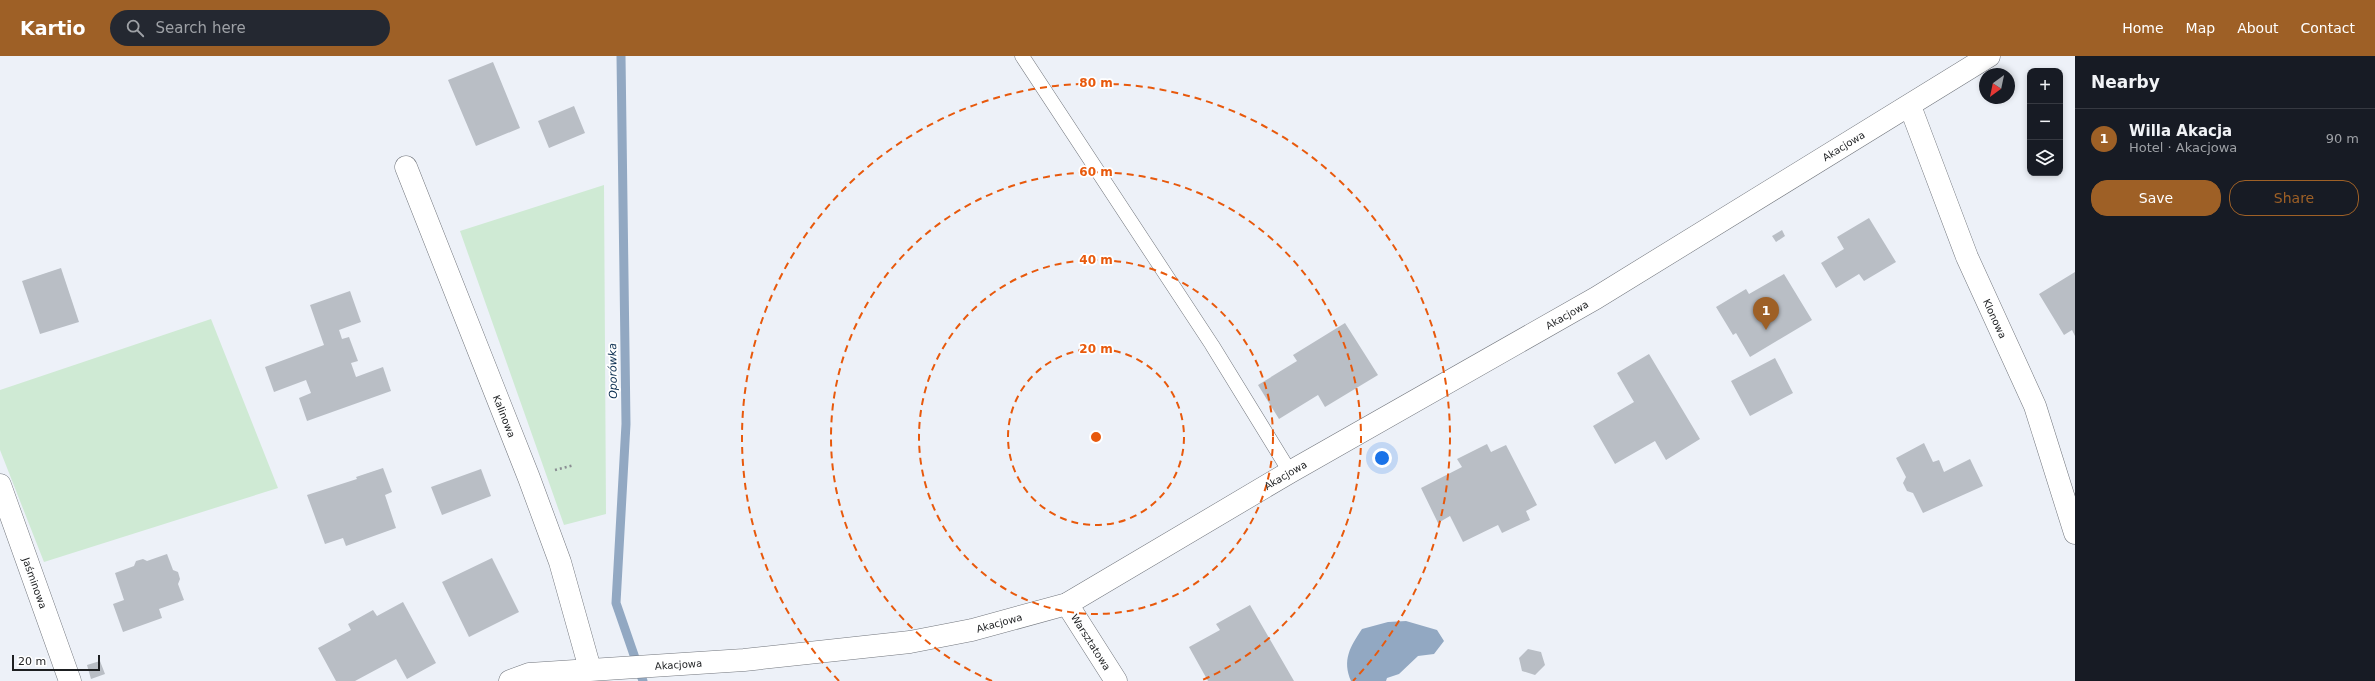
<!DOCTYPE html>
<meta charset="utf-8">
<style>
:root{--surface:#171b24;--page:#242831;--text:#f1f3f6;--muted:#9ea1a6;--line:#363941;--accent:#9e6026}
body{margin:0;font-family:"DejaVu Sans",sans-serif;background:var(--page);color:var(--text)}
.controls{position:absolute;right:12px;top:12px;display:grid;overflow:hidden;border-radius:8px;box-shadow:0 2px 6px #0003}
.controls button{width:36px;height:36px;display:grid;place-items:center;padding:0;border:0;border-bottom:1px solid var(--line);background:var(--surface);color:var(--text);font:20px sans-serif}
.compass{position:absolute;left:1979px;top:12px;width:36px;height:36px;border-radius:50%;background:var(--surface);box-shadow:0 2px 6px #0003;rotate:213deg}
.scale{position:absolute;left:12px;bottom:10px;width:88px;box-sizing:border-box;padding-left:4px;border:2px solid #1d1f21;border-top:0;font-size:11px;line-height:14px;white-space:nowrap;color:#1d1f21;-webkit-text-stroke:3px #fff;paint-order:stroke}
.you{position:absolute;left:1382px;top:402px;width:14px;height:14px;margin:-10px;border:3px solid #fff;border-radius:50%;background:#1a73e8;box-shadow:0 0 0 6px #1a73e833}
.badge{display:grid;place-items:center;width:26px;height:26px;border-radius:50%;background:var(--accent);color:#fff;font-size:13px;font-weight:700}
.pin{position:absolute;translate:-50% -33px;filter:drop-shadow(0 1px 2px #0008)}
.pin::after{content:'';position:absolute;top:21px;width:14px;height:12px;background:inherit;clip-path:polygon(0 0,100% 0,50% 100%)}
.list{margin:0;padding:0;list-style:none}
h2{display:flex;justify-content:space-between;align-items:center;height:52px;margin:0;padding:0 16px;font-size:17px}
h2 small{font-size:13px;font-weight:400;color:var(--muted)}
.list li{display:grid;grid-template-columns:26px 1fr auto;gap:12px;align-items:center;box-sizing:border-box;height:60px;padding:0 16px;border-top:1px solid var(--line)}
.list b{display:block;font-size:15px;white-space:nowrap}
.list p{margin:0;font-size:13px;white-space:nowrap;color:var(--muted)}
.list em{font-size:13px;font-style:normal;color:var(--muted)}
.actions{display:flex;gap:8px;padding:12px 16px}
.actions a{flex:1;padding:9px 0;border:1px solid var(--accent);border-radius:16px;text-align:center;font-size:14px;color:var(--accent)}
.actions .main{background:var(--accent);color:#fff}
.icon{flex:none;width:22px;height:22px;fill:none;stroke:currentColor;stroke-width:2;stroke-linecap:round;stroke-linejoin:round}
.map{position:relative;flex:none;width:2075px;height:625px;overflow:hidden}
header{display:flex;align-items:center;gap:24px;box-sizing:border-box;height:56px;padding:0 20px;background:var(--accent);color:#fff}
header strong{font-size:19px}
nav{display:flex;gap:22px;margin-inline-start:auto;font-size:14px}
.search{width:280px;height:36px;background:var(--page);display:flex;align-items:center;gap:10px;box-sizing:border-box;padding:0 14px;border-radius:22px;color:var(--muted);font-size:15px}
main{display:flex}
aside{flex:1;background:var(--surface)}
.map>svg:first-child{display:block}
.green{fill:#cfead4}
.water{fill:#92a8c2}
.lines{fill:none;stroke-linecap:round;stroke-linejoin:round}
.stream{stroke:#92a8c2;stroke-width:9}
.building{fill:#b9bec5}
.lane-casing{stroke:#72767d;stroke-width:15}
.street-casing{stroke:#72767d;stroke-width:23}
.path{stroke:#8b8e93;stroke-width:2.5;stroke-dasharray:2 3;stroke-linecap:butt}
.lane{stroke:#fff;stroke-width:14}
.street{stroke:#fff;stroke-width:22}
.ring{fill:none;stroke:#e8590c;stroke-width:2;stroke-dasharray:7 5}
.labels{text-anchor:middle;dominant-baseline:central;stroke-width:3.5;stroke-linejoin:round;paint-order:stroke}
.street-label{font-size:10px;fill:#1d1f21;stroke:#fff}
.water-label{font-size:11px;font-style:italic;fill:#072b4e;stroke:#fff}
.centre{fill:#e8590c;stroke:#fff;stroke-width:2}
.ring-label{font-size:12px;text-anchor:middle;font-weight:bold;fill:#e8590c;stroke:#fff;stroke-width:3.5;stroke-linejoin:round;paint-order:stroke}
</style>
<header>
<strong>Kartio</strong>
<div class="search"><svg class="icon" aria-label="search" viewBox="0 0 24 24"><circle cx="10" cy="10" r="6"/><path d="M15 15l6 6"/></svg>Search here</div>
<nav><a>Home</a><a>Map</a><a>About</a><a>Contact</a></nav>
</header>
<main>
<div class="map">
<svg width="2075" height="625" viewBox="0 0 2075 625">
<rect width="100%" height="100%" fill="#edf1f8"/>
<!-- green -->
<path class="green" d="M604,129l2,329 -42,11 -104,-294z
M211,263l67,169 -234,74 -44,-112v-60z"/>
<!-- water -->
<path class="water" d="M1406,565l31,9 7,11 -10,13 -16,2 -19,18 -12,4 -1,3h-35c-9,-21 -1,-34 11,-52l26,-7z"/>
<g class="lines">
<!-- stream -->
<path class="stream" d="M621,0l5,368 -10,179 27,78"/>
</g>
<!-- building -->
<path class="building" d="M493,6l27,66 -44,18 -28,-66z
M574,50l11,27 -36,15 -11,-27z
M1869,162l27,44 -32,19 -5,-7 -23,14 -15,-25 23,-14 -7,-12z
M1782,174l3,6 -9,6 -4,-6z
M61,212l18,54 -39,12 -18,-53z
M2075,216v64l-3,-6 -8,5 -25,-41z
M1784,218l28,46 -62,37 -14,-24 -3,2 -17,-28 30,-18 3,5z
M350,235l11,31 -22,8 3,9 7,-2 9,24 -7,2 5,14 27,-10 8,24 -84,30 -8,-23 12,-5 -5,-13 -32,12 -9,-25 59,-22 -14,-40z
M1345,267l33,52 -53,32 -7,-12 -39,24 -21,-34 39,-24 -4,-6z
M1649,298l51,85 -34,21 -11,-19 -40,23 -22,-38 41,-24 -17,-29z
M1775,302l18,35 -43,23 -19,-35z
M1924,387l9,19 6,-2 5,12 26,-13 13,27 -60,27 -10,-20 -6,-2 -4,-8 3,-6 -10,-19z
M1487,388l4,8 15,-7 31,60 -11,6 4,9 -28,13 -4,-8 -35,17 -13,-26 -12,7 -17,-35 41,-21 -5,-8z
M383,412l9,24 -7,3 11,33 -50,18 -3,-8 -18,6 -18,-49 50,-16 -1,-2z
M481,413l10,27 -49,19 -11,-28z
M167,498l6,16 5,2 2,7 -2,5 6,16 -25,9 3,9 -39,14 -10,-28 11,-4 -9,-27 19,-7 2,-5 7,-2 4,2z
M492,502l27,54 -50,25 -27,-55z
M403,546l33,61 -29,16 -11,-20 -41,22h-19l-18,-33 33,-18 -3,-6 25,-14 4,6z
M1250,549l44,76h-86l-19,-34 31,-17 -4,-6z
M1528,593l13,3 4,13 -10,10 -13,-4 -3,-13z
M100,605l5,13 -14,5 -4,-14z"/>
<g class="lines">
<defs>
<path id="lane" d="M1022,0l190,289 78,127"/>
<g id="street">
<path id="s1" d="M1910,50l57,151 68,149 40,127"/>
<path id="s2" d="M406,111l123,311 31,84 30,107"/>
<path id="s3" d="M0,429l70,196"/>
<path id="s4" d="M1067,548l49,77"/>
<path id="s5" d="M510,625l19,-7 215,-14 166,-18 62,-12 95,-26 223,-132 306,-174 393,-242"/>
</g>
</defs>
<!-- lane casing -->
<use href="#lane" class="lane-casing"/>
<!-- street casing -->
<use href="#street" class="street-casing"/>
<!-- path -->
<path class="path" d="M555,414l19,-5"/>
<!-- lane -->
<use href="#lane" class="lane"/>
<!-- street -->
<use href="#street" class="street"/>
</g>
<!-- distance rings -->
<g class="ring">
<circle cx="1096" cy="381" r="88"/>
<circle cx="1096" cy="381" r="177"/>
<path d="M992 625A265 265 0 1 1 1200 625"/>
<path d="M839 625A354 354 0 1 1 1353 625"/>
</g>
<g class="labels">
<!-- street labels -->
<g class="street-label">
<text stroke="none"><textPath href="#s5" startOffset="1466">Akacjowa</textPath></text>
<text stroke="none"><textPath href="#s5" startOffset="1142">Akacjowa</textPath></text>
<text stroke="none"><textPath href="#s1" startOffset="229">Klonowa</textPath></text>
<text stroke="none"><textPath href="#s2" startOffset="268">Kalinowa</textPath></text>
<text stroke="none"><textPath href="#s5" startOffset="818">Akacjowa</textPath></text>
<text stroke="none"><textPath href="#s3" startOffset="104">Jaśminowa</textPath></text>
<text stroke="none"><textPath href="#s5" startOffset="494">Akacjowa</textPath></text>
<text stroke="none"><textPath href="#s4" startOffset="45">Warsztatowa</textPath></text>
<text stroke="none"><textPath href="#s5" startOffset="170">Akacjowa</textPath></text>
</g>
<!-- water labels -->
<g class="water-label">
<text transform="translate(613 315) rotate(-91)">Oporówka</text>
</g>
</g>
<circle cx="1096" cy="381" r="6" class="centre"/>
<g class="ring-label">
<text x="1096" y="31">80 m</text>
<text x="1096" y="120">60 m</text>
<text x="1096" y="208">40 m</text>
<text x="1096" y="297">20 m</text>
</g>
</svg>
<div class="controls">
<button>+</button>
<button>−</button>
<button><svg class="icon" aria-label="layers" viewBox="0 0 24 24"><path d="M12 4l9 5-9 5-9-5zM3 14l9 5 9-5"/></svg></button>
</div>
<svg class="compass" viewBox="-18 -18 36 36"><path d="M0-13l5 13h-10z" fill="#e53935"/><path d="M0 13l5-13h-10z" fill="#9ea1a6"/></svg>
<div class="scale">20 m</div>
<div class="you"></div>
<div class="pin badge" style="left:1766px;top:274px">1</div>
</div>
<aside>
<h2>Nearby<small></small></h2>
<ul class="list">
<li><span class="badge">1</span><div><b>Willa Akacja</b><p>Hotel · Akacjowa</p></div><em>90 m</em></li>
</ul>
<div class="actions"><a class="main">Save</a><a>Share</a></div>
</aside>
</main>
